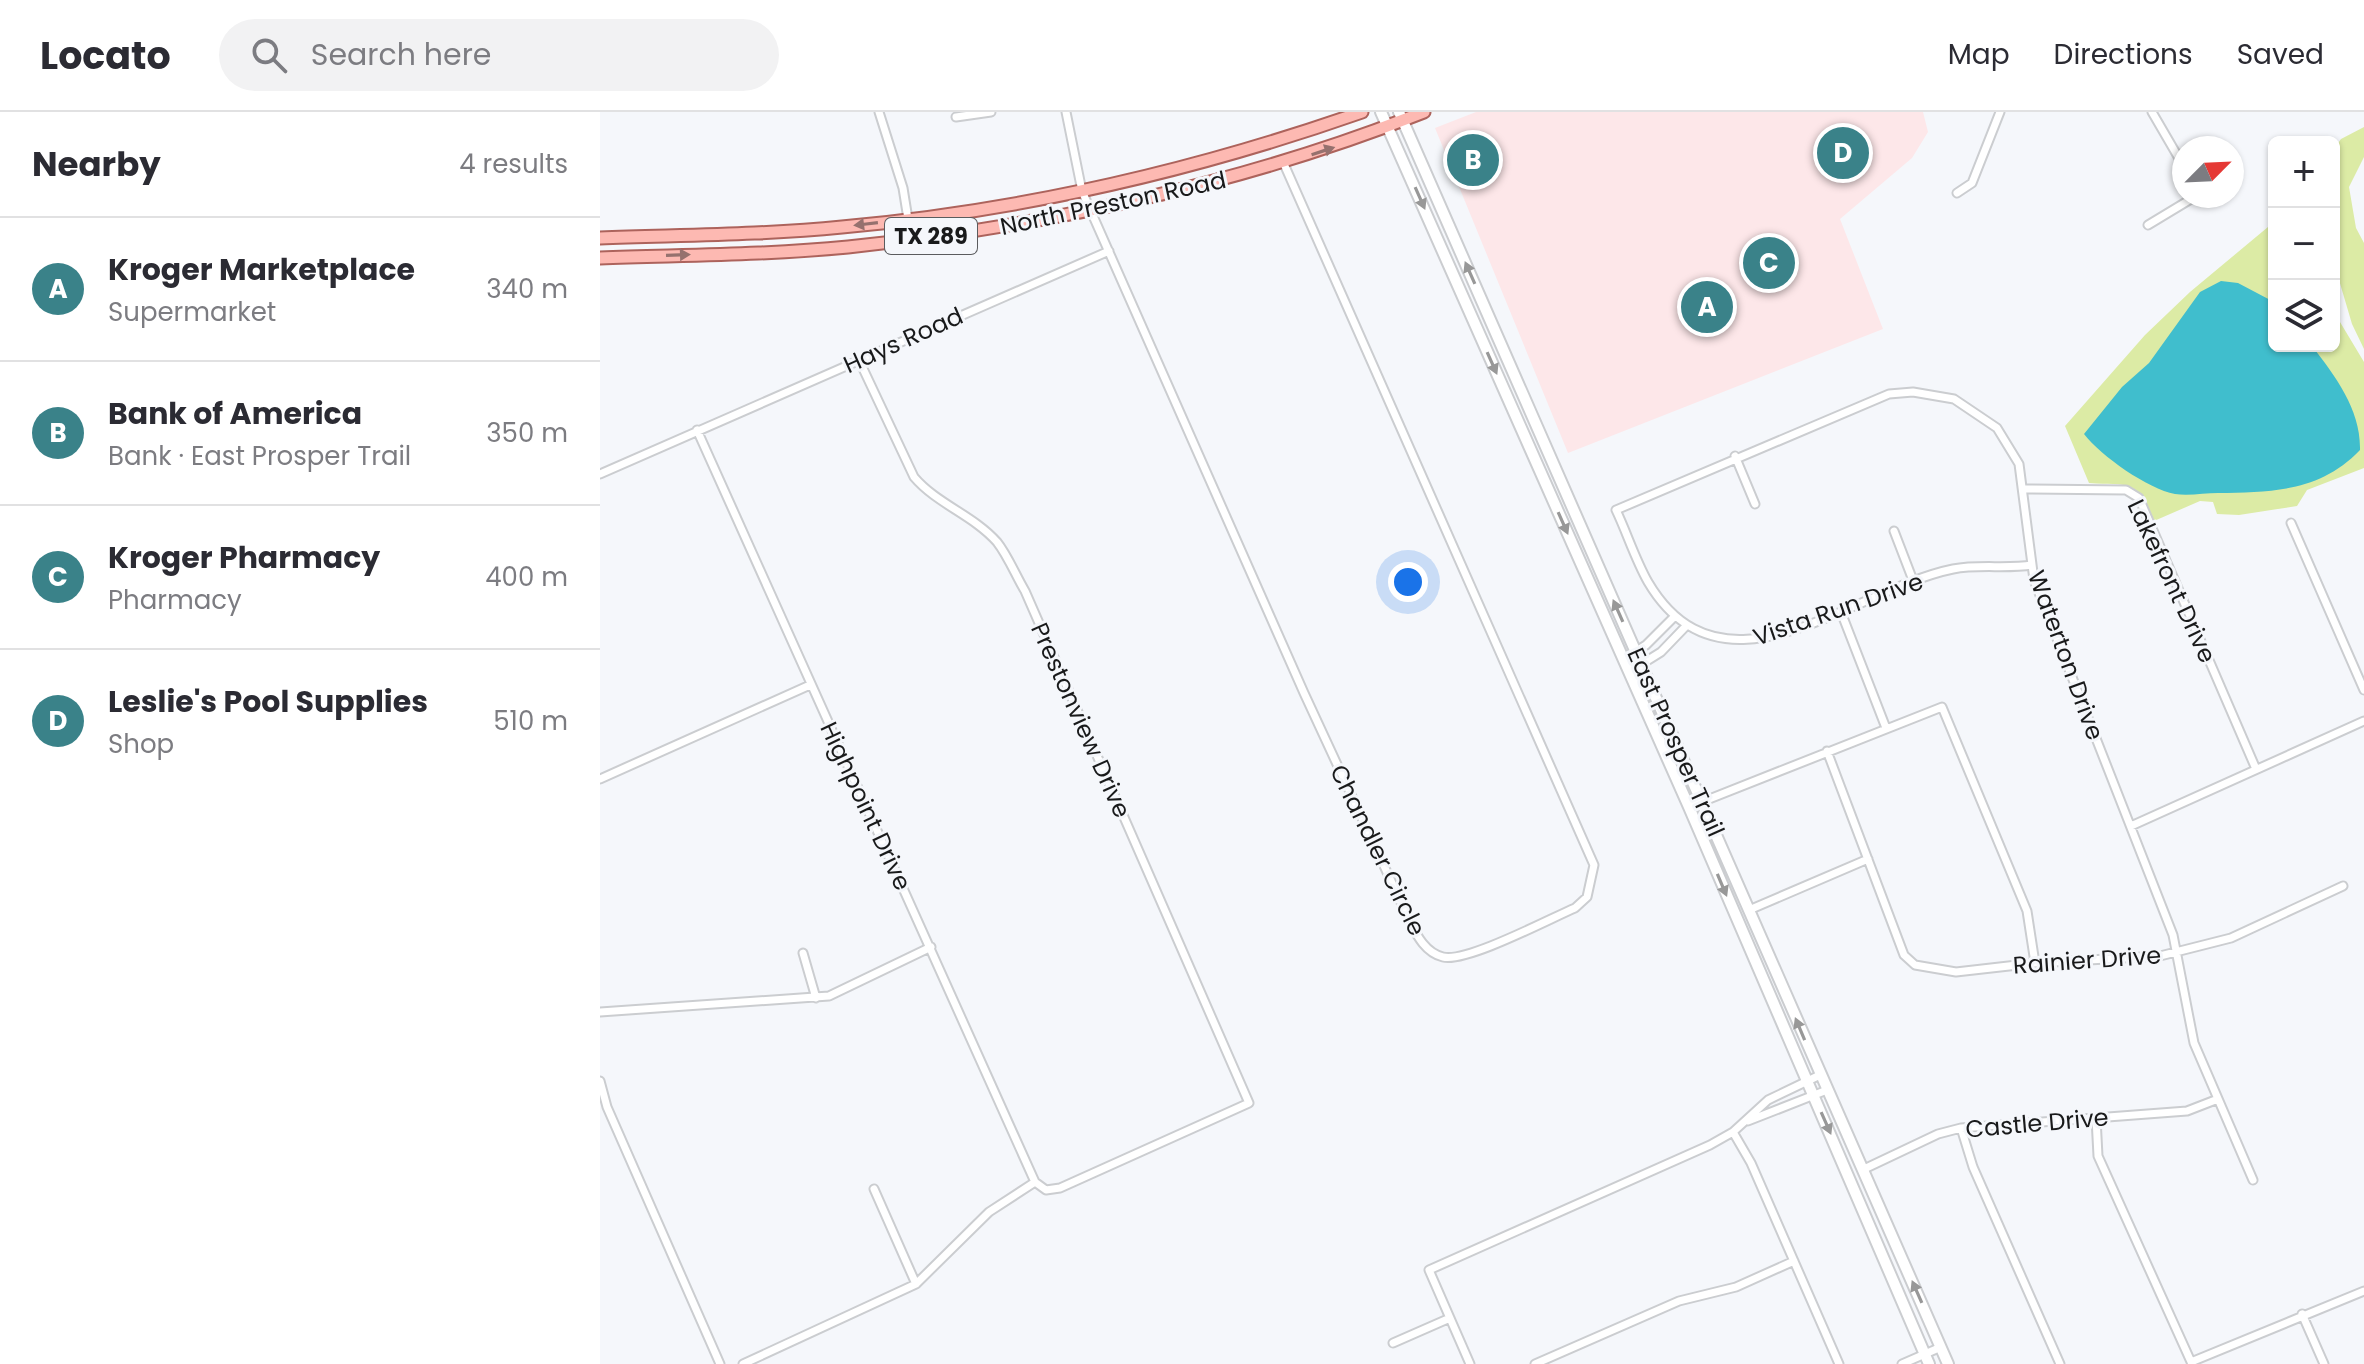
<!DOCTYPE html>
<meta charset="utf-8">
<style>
:root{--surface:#fff;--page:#f2f2f3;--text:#2b2b33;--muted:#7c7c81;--line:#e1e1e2;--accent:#3a8289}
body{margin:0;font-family:Poppins,sans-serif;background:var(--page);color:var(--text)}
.controls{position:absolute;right:24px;top:24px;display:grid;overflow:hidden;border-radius:12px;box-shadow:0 2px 6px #0004}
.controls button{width:72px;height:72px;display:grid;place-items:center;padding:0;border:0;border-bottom:2px solid var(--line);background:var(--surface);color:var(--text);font:40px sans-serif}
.compass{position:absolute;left:1572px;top:24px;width:72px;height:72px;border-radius:50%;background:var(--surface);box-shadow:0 2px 6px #0004;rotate:66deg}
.you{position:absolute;left:808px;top:470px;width:28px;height:28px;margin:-20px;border:6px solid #fff;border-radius:50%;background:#1a73e8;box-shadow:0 0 0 12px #1a73e833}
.badge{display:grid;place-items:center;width:52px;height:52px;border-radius:50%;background:var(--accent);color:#fff;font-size:26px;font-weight:700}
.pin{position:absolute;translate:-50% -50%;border:4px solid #fff;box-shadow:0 2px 8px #0006}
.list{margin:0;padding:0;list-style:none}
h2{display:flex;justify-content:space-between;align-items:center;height:104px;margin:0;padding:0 32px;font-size:34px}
h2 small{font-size:26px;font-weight:400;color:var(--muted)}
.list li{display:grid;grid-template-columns:52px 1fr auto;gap:24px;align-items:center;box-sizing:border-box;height:144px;padding:0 32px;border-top:2px solid var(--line)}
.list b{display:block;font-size:30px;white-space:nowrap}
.list p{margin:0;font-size:26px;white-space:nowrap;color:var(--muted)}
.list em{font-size:26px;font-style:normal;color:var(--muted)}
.icon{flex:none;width:44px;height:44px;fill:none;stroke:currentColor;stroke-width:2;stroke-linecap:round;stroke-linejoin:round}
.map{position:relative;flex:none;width:1764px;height:1252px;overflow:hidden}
header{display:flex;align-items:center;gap:48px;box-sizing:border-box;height:112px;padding:0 40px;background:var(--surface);border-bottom:2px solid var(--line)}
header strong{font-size:38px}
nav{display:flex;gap:44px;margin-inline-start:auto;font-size:28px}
.search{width:560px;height:72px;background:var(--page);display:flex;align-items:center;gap:20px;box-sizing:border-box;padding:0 28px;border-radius:44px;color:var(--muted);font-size:30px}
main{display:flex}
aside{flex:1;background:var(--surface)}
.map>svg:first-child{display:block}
.commercial{fill:#fde7e9}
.green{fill:#dceba5}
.water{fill:#40becd}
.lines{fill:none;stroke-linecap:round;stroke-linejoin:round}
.street-casing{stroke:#cbcdd0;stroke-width:11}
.secondary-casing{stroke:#cbcdd0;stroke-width:14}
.primary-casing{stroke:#ad635c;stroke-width:15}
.street{stroke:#fff;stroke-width:7}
.secondary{stroke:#fff;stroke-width:10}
.primary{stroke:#fdb9b2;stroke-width:11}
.oneway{fill:#96716e}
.oneway2{fill:#989898}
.labels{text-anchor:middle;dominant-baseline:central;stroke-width:6;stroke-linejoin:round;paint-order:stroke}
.shield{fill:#f5f7fb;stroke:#5b5c5e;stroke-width:2}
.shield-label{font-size:22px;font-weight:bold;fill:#191a1b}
.street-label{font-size:24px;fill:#191a1b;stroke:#f5f7fb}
</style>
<header>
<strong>Locato</strong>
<div class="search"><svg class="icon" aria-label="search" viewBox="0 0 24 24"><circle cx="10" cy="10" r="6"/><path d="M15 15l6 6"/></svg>Search here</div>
<nav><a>Map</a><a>Directions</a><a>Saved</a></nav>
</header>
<main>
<aside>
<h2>Nearby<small>4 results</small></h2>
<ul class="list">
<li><span class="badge">A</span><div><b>Kroger Marketplace</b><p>Supermarket</p></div><em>340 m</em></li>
<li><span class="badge">B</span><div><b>Bank of America</b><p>Bank · East Prosper Trail</p></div><em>350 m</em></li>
<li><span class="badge">C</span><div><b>Kroger Pharmacy</b><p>Pharmacy</p></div><em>400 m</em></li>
<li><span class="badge">D</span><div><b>Leslie's Pool Supplies</b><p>Shop</p></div><em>510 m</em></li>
</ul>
</aside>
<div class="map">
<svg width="1764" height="1252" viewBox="0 0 1764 1252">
<rect width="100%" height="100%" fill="#f5f7fb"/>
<!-- commercial -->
<path class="commercial" d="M876,0h447l5,20 -16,26 -72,61 43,110 -315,124 -133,-325z"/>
<!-- green -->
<path class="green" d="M1764,15v30l-15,30 7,41 8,15v106l-12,-25 -18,-61v-114l7,-10z
M1674,110v124h60v-34l30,50v106l-57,22 -10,16 -58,9 -22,-1 -4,-12 -13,-1 -46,20c-20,-43 -20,-35 -65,-38l-24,-57 80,-91 45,-43z"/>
<!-- water -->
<path class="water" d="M1621,169l17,2 36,19v44h38c24,31 49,64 48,104 -40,42 -88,42 -142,43 -13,0 -29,3 -43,1 -27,-5 -74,-38 -91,-60l38,-47 27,-24 51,-71z"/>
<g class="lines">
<defs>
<path id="street" d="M279,0l24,76 5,31
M466,0l16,79 222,502 106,229c7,14 16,31 33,35 23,6 106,-38 132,-49l12,-11 7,-32 -310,-701
M1552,0l32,55
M356,5l35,-5
M1357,81l15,-10 28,-71
M1548,113l48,-29
M259,248l55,117c23,27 59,38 83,65 11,14 19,34 28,49l224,512 -189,85 -14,2 -11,-8
M97,318l338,752
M1135,344l20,48
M0,362l509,-223
M1425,377l101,1 13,8 117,271
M1691,411l73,167
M1294,419l20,52
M1432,453c-26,4 -53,-1 -79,4 -99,20 -230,140 -305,13 -13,-23 -21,-49 -32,-72l273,-116 24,-2 41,7 43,29 22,36 15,116 139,355 21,108 59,137
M1241,500l45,116
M1024,547l22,-14 29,-29
M1029,560l32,-20 26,-27
M1227,639l77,204 11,10 41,7 79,-9 125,-7 71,-18 112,-52
M0,667l210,-94
M1089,695l253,-100 85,204 8,52
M1531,714l233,-105
M1149,798l119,-51
M203,841l13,45
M0,900l229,-16 102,-49
M0,969l7,26 113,257
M1496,1006l2,38 94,208
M1148,1009l79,-31
M1361,1016l12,39 87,197
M1133,1020l18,31 88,201
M1262,1058l76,-36 23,-6 226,-17 31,-12
M274,1077l42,95
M1702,1202l22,50
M793,1231l57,-25
M1591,1250l173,-71
M143,1252l173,-80 73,-72 46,-30
M870,1252l-41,-94 281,-125 23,-13 35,-32 52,-25
M935,1252l144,-63 57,-14 58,-26
M1302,1252l39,-17"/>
<path id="secondary" d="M781,0l308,695 240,557
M799,0l549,1252"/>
<path id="primary" d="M0,126c81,-3 162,-3 242,-11 178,-16 352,-56 520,-115
M0,146c82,-3 166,-3 248,-11 198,-21 392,-62 576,-135"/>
</defs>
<!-- street casing -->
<use href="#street" class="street-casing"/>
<!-- secondary casing -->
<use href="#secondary" class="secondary-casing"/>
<!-- primary casing -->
<use href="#primary" class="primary-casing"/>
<!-- street -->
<use href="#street" class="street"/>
<!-- secondary -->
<use href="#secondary" class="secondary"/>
<!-- primary -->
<use href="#primary" class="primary"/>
</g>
<!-- one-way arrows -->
<defs><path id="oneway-solid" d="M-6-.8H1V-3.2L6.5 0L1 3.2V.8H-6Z" transform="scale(2)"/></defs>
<g class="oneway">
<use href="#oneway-solid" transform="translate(723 39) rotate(-18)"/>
<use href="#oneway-solid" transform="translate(266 112) rotate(173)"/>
<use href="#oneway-solid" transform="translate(78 143) rotate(-2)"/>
</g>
<g class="oneway2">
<use href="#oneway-solid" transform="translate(820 86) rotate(66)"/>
<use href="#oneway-solid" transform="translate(870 161) rotate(-114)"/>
<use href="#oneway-solid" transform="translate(892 251) rotate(66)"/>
<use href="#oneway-solid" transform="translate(963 411) rotate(66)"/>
<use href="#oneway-solid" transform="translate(1018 499) rotate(-114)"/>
<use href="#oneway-solid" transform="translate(1122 773) rotate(67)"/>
<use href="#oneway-solid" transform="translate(1200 917) rotate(-113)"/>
<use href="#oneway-solid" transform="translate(1226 1011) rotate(66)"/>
<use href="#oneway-solid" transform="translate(1317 1180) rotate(-114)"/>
</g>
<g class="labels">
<!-- shield labels -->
<rect class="shield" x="285" y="106" width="92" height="36" rx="6"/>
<g class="shield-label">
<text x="331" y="124">TX 289</text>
</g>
<!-- street labels -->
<g class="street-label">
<text transform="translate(513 91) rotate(-12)">North Preston Road</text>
<text transform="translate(303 228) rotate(-24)">Hays Road</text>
<text transform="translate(1572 469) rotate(65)">Lakefront Drive</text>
<text transform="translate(1238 497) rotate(-19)">Vista Run Drive</text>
<text transform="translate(1466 543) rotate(70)">Waterton Drive</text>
<text transform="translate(481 608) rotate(66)">Prestonview Drive</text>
<text transform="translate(1076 630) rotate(66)">East Prosper Trail</text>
<text transform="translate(266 694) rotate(65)">Highpoint Drive</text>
<text transform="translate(778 738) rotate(64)">Chandler Circle</text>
<text transform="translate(1487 848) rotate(-4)">Rainier Drive</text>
<text transform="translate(1437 1011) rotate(-5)">Castle Drive</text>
</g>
</g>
</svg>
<div class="controls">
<button>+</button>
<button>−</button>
<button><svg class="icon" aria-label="layers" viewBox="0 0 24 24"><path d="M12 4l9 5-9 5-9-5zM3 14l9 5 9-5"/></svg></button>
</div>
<svg class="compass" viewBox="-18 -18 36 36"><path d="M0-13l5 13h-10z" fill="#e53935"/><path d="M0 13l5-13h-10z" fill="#7c7c81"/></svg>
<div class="you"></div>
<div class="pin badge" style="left:1107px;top:195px">A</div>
<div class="pin badge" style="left:873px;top:48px">B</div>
<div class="pin badge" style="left:1169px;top:151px">C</div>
<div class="pin badge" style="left:1243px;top:41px">D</div>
</div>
</main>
